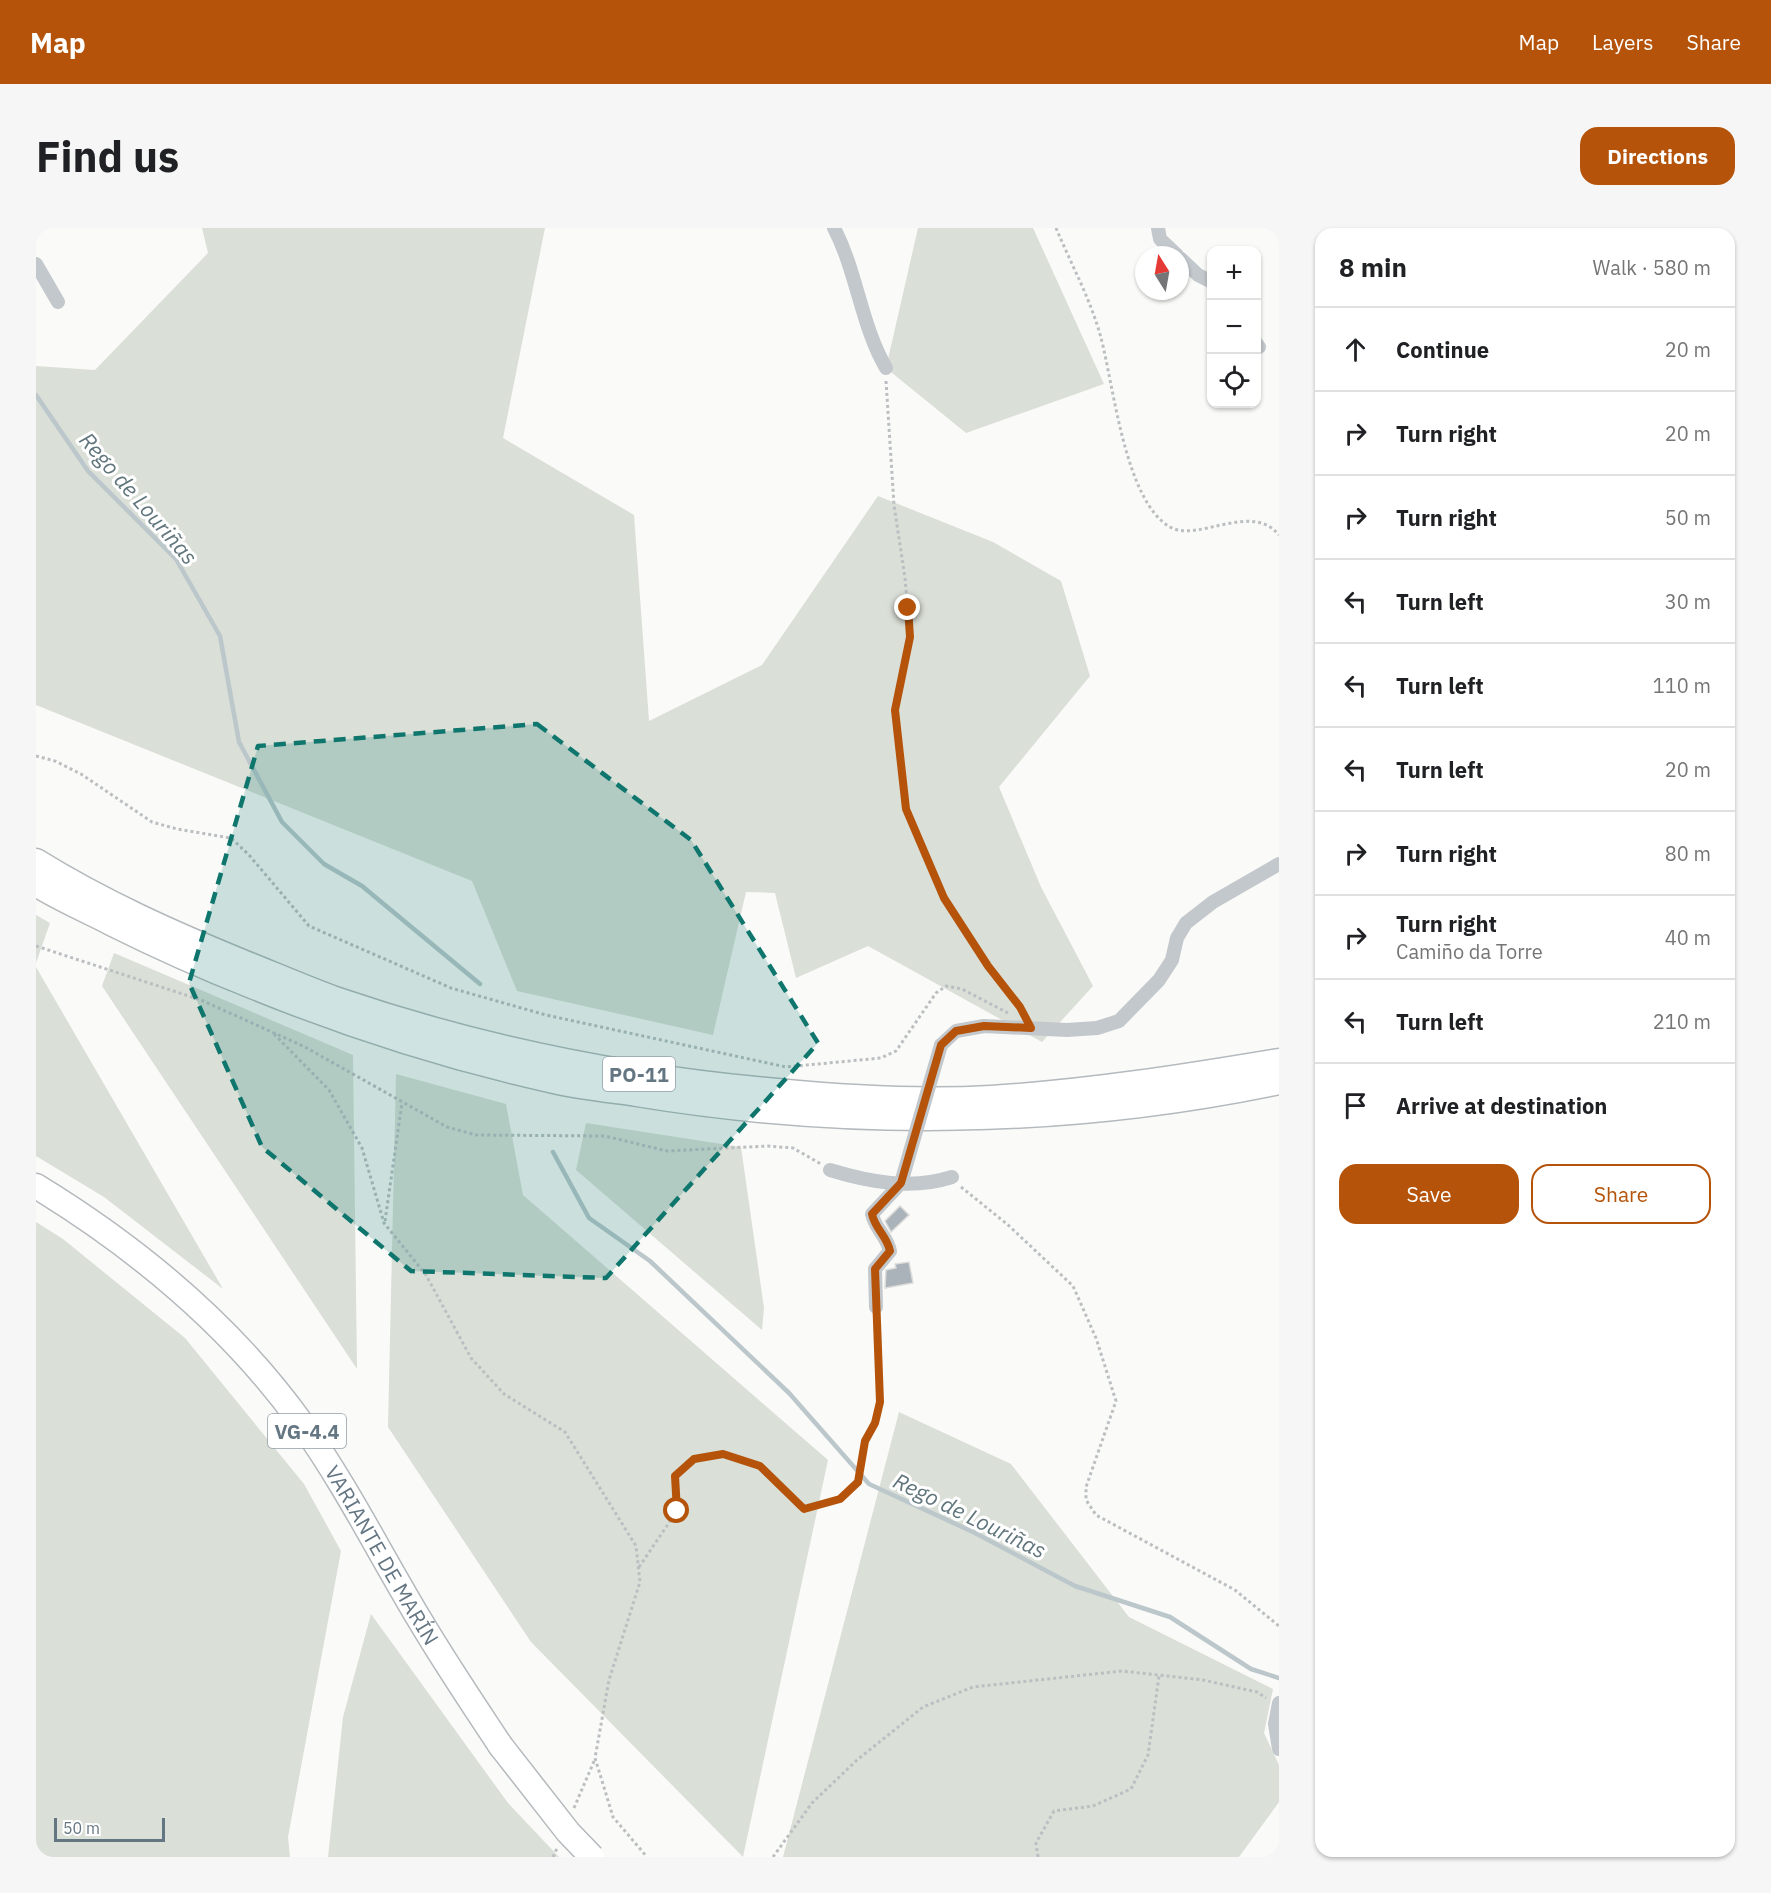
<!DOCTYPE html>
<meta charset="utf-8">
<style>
:root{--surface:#fff;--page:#f6f6f6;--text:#202124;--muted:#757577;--line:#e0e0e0;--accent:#b45309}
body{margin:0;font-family:"IBM Plex Sans",sans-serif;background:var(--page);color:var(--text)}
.controls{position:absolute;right:18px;top:18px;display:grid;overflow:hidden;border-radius:12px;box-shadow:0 2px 4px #0004}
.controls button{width:54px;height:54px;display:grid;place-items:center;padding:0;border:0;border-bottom:2px solid var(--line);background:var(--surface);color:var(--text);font:30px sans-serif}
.compass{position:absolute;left:1099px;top:18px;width:54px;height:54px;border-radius:50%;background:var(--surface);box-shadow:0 2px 4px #0004;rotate:349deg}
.scale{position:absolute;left:18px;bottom:15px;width:111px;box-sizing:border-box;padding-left:6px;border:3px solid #657683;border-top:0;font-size:16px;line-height:21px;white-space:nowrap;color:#657683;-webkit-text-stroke:4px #fff;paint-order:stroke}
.stop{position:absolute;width:18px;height:18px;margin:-14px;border:4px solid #b45309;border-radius:50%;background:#fff}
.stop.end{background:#b45309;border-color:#fff;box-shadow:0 2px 6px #0008}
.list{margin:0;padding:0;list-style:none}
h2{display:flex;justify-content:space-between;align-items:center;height:78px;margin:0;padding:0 24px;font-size:26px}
h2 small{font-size:20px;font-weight:400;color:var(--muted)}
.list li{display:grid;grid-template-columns:39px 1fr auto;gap:18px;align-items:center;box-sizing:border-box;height:84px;padding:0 24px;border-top:2px solid var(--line)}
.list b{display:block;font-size:22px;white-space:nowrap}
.list p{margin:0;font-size:20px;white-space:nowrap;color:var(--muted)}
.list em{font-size:20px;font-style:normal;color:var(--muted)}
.actions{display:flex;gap:12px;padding:18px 24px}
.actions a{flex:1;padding:14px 0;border:2px solid var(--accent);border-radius:18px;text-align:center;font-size:21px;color:var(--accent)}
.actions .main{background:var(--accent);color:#fff}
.icon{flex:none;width:33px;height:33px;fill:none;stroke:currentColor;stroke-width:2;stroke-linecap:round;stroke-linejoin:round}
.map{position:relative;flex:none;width:1243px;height:1629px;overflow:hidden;border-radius:18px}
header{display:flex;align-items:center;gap:36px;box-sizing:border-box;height:84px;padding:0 30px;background:var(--accent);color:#fff}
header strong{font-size:28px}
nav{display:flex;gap:33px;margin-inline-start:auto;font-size:21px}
.intro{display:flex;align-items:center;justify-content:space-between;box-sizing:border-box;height:144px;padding:0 36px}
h1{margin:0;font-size:42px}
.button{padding:15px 27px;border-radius:18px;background:var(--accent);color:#fff;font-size:21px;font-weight:700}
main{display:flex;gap:36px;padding:0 36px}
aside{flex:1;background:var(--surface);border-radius:18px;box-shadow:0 2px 4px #0004}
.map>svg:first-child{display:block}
.green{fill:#dadfd7}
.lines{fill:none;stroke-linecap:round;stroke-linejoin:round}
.stream{stroke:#bbc7cb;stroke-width:4.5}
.building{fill:#aab3b9;stroke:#dcdcda;stroke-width:1.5}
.highway-casing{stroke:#b4b9bd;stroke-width:27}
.path{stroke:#bbbfc2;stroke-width:3;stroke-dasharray:3 3;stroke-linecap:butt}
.street{stroke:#c3c8cc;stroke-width:14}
.highway{stroke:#fff;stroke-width:24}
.highway-bridge-casing{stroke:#b4b9bd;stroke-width:27;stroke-linecap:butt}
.street-bridge{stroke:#c3c8cc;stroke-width:14}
.highway-bridge{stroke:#fff;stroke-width:24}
.route{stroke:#b45309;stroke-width:8}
.marked{fill:#0f766e;fill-opacity:0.2;stroke:#0f766e;stroke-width:4.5;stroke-dasharray:12 8;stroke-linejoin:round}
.labels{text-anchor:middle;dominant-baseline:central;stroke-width:6;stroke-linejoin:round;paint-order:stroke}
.shield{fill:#fff;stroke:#939fa8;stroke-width:1.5}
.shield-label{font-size:20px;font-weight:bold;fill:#657683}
.street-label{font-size:21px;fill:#657683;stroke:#fff}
.water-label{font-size:22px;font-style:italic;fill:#60757c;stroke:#fff}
</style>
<header>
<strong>Map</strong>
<nav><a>Map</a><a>Layers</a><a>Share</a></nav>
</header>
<div class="intro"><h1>Find us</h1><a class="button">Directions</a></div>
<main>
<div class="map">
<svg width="1243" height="1629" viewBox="0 0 1243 1629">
<rect width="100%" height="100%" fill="#fafaf8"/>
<!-- green -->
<path class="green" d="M166,0h343l-42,210 131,77 15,206 113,-56 116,-169 115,46 68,39 29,95 -91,111 42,100 52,99 -51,56 -174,-96 -72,32 -21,-85 -29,-1 -33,143 -196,-44 -45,-110 -436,-176v-339l59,4 113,-117z
M882,0h115l71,156 -138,49 -80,-65z
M0,687l14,8 -14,40z
M78,725l239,102 4,314 -255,-383z
M0,739l187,322 -119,-92 -68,-41z
M360,846l110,30 17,91 305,265 -85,397 -212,-215 -143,-215z
M550,895l155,24 23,161 -2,22 -186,-160z
M0,994l27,17 122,99 119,146 37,67 -53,286 2,20h-254z
M863,1184l112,52 118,153 144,72 -9,44 15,32v37l-40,55h-456z
M335,1386l137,189 51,54h-231l15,-140z"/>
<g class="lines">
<!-- stream -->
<path class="stream" d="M0,167l52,76 88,88 44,77 19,106 43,80 42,42 38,22 118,98
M517,924l36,66 61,43 139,132 80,91 104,48 102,54 95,31 81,52 28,9"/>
</g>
<!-- building -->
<path class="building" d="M864,978l9,9 -18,17 -6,-11z
M873,1034l4,21 -28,5 1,-18 10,-2 -1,-4z"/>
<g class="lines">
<defs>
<g id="highway">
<path d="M0,633c66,41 138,73 209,102 30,12 60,25 90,36 143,49 292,79 442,92 71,7 143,11 214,7 97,-6 192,-21 288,-37"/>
<path d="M0,656c24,15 50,26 75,39 46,23 93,44 141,63 98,40 198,72 302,95 27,6 55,9 83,13 212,35 431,32 642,-12"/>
<path id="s1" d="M0,958c103,63 195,139 266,238 45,63 79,132 119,198 25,42 52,82 79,123"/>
</g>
</defs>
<!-- highway casing -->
<use href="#highway" class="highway-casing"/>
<!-- path -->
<path class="path" d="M1020,0c15,36 35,72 45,110 13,49 24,163 69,189 28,16 81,-26 109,8
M850,153l8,124 11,73 5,59 -15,72 1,26 10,74 38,90 81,116
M0,528l19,5 26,13 71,48 25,7 54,9 18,17 60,71 142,62 95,27 240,52 95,-9 15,-7 40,-58 10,-7 16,3 46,24
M0,718l165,54 104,47 142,80 29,8 129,1 62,15 101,-5 25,2 28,16
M238,806l55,56 33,58 22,75 42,52 45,83 33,36 61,38 71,114 4,36 -31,98 -14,78 18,59 34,40
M925,959l46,37 66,62 23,52 20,63 -30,86v13l10,15 139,75 44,36
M349,993l17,-118
M603,1339l38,-56 -2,-35 19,-17 29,-5 37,12 44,43 36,-10 18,-17 7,-41 10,-18 5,-21 -3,-82
M538,1580l21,-49
M517,1629l4,-9
M737,1629l39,-54 45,-43 66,-53 50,-20 149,-16 81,9 54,12 9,6
M1002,1629l-2,-14 18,-32 39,-5 38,-17 17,-34 11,-79"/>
<!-- street -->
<path class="street" d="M798,0c23,44 27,97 52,140
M1122,0l2,11 17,16
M1144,30l18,17 14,7
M0,36l22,38
M1220,115l3,4
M905,817l15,-14 28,-5 83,4 30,-2 22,-7 40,-41 13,-20 5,-22 9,-15 27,-21 66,-38
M794,942c39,12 82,20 122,7
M840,1079l-1,-38 15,-18c-3,-15 -15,-22 -18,-37l29,-31
M1243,1475l-4,21 4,25"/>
<!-- highway -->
<use href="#highway" class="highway"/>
<defs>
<path id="highway-bridge" d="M464,1517l68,87 24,25"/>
</defs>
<!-- highway-bridge casing -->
<use href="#highway-bridge" class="highway-bridge-casing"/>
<!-- street-bridge -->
<path class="street-bridge" d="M865,955l40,-138"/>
<!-- highway-bridge -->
<use href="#highway-bridge" class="highway-bridge"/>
</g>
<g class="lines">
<!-- route -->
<path class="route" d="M641,1283l-2,-35 19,-17 29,-5 37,12 44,43 36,-10 18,-17 7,-41 10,-18 5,-21 -5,-133 15,-18c-3,-15 -15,-22 -18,-37l29,-31 40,-138 15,-14 28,-5 47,2 -11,-21 -32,-41 -44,-68 -38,-89 -11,-99 15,-73 -2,-29"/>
</g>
<!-- marked area -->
<path class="marked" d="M501,496l154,116 127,203 -212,235 -195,-7 -149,-124 -73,-164 69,-237z"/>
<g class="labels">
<!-- shield labels -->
<g class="shield">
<rect x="567" y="829" width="72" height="34" rx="4.5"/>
<rect x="232" y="1186" width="78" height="34" rx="4.5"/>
</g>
<g class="shield-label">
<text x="603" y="846">PO-11</text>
<text x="271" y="1203">VG-4.4</text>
</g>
<!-- street labels -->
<g class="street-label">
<text stroke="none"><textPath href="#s1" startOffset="513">VARIANTE DE MARÍN</textPath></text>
</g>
<!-- water labels -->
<g class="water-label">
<text transform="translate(103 270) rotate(49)">Rego de Louriñas</text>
<text transform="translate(934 1287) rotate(26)">Rego de Louriñas</text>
</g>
</g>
</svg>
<div class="controls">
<button>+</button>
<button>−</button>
<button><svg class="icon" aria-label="locate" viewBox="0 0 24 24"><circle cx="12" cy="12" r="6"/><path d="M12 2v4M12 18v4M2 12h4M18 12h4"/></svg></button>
</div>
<svg class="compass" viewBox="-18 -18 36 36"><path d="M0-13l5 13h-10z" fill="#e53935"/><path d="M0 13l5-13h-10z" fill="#757577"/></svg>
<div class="scale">50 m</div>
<div class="stop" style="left:641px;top:1283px"></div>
<div class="stop end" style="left:872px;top:380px"></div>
</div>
<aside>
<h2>8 min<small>Walk · 580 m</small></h2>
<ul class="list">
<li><svg class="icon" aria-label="ahead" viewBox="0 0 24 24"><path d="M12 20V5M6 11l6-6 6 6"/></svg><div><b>Continue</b></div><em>20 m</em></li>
<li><svg class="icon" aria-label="right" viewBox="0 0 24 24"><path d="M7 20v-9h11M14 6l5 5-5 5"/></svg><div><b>Turn right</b></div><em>20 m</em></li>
<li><svg class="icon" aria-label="right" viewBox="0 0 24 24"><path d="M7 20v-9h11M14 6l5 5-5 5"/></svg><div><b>Turn right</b></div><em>50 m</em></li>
<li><svg class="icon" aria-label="left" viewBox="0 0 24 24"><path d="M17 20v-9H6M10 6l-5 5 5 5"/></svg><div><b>Turn left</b></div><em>30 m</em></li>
<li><svg class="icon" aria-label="left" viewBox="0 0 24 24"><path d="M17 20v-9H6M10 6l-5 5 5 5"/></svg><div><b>Turn left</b></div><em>110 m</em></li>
<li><svg class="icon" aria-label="left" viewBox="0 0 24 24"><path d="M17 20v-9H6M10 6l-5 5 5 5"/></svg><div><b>Turn left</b></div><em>20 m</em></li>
<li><svg class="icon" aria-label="right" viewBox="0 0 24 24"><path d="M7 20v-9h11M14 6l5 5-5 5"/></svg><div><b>Turn right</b></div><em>80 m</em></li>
<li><svg class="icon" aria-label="right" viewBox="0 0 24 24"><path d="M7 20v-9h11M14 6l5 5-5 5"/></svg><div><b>Turn right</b><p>Camiño da Torre</p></div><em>40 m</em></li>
<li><svg class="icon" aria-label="left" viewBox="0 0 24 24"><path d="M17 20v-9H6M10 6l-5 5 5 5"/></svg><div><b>Turn left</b></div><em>210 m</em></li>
<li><svg class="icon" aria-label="arrive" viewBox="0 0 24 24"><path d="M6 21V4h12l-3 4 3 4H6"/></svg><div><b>Arrive at destination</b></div></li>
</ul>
<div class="actions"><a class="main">Save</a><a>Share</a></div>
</aside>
</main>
